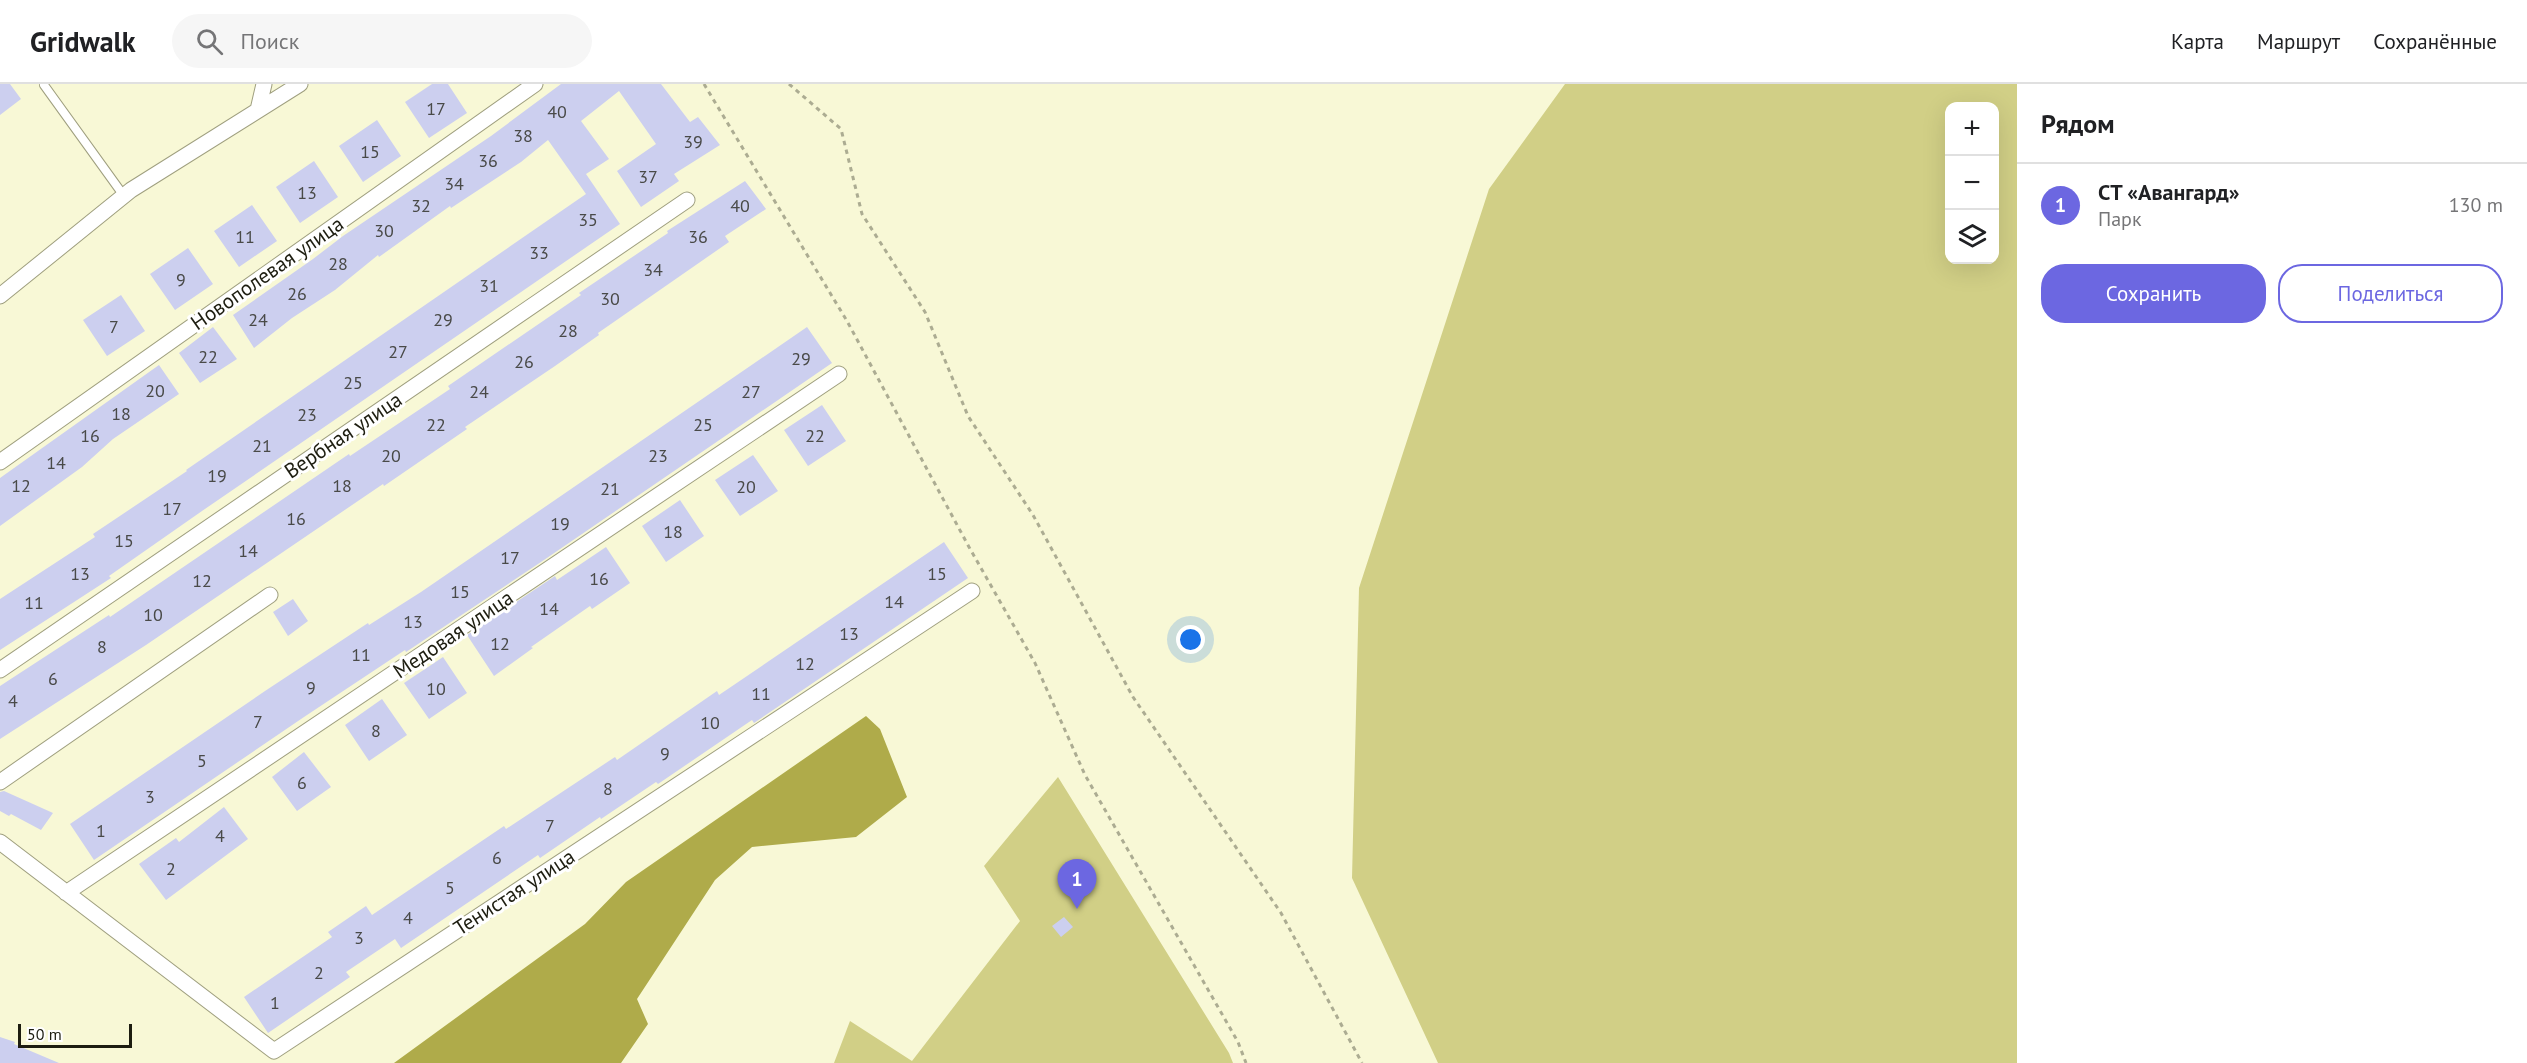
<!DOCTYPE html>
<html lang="ru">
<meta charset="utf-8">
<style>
:root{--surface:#fff;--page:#f6f6f6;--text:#202124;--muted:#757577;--line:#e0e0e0;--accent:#6c67e1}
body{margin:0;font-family:"PT Sans",sans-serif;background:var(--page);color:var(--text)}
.controls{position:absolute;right:18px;top:18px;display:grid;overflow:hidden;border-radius:12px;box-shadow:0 6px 24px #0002}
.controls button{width:54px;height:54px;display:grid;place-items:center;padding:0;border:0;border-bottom:2px solid var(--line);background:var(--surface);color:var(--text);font:30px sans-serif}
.scale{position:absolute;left:18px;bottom:15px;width:114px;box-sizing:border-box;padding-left:6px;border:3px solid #1d1d10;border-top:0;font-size:16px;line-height:21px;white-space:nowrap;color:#1d1d10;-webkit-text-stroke:4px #fff;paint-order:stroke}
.you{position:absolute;left:1191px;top:556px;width:21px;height:21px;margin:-15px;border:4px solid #fff;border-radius:50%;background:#1a73e8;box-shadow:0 0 0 9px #1a73e833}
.badge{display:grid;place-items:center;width:39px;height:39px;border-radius:50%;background:var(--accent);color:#fff;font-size:20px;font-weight:700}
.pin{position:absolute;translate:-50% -50px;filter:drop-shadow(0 2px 3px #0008)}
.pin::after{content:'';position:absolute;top:32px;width:21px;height:18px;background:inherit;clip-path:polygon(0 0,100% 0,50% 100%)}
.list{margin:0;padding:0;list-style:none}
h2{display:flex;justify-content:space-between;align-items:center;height:78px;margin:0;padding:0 24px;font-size:26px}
h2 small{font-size:20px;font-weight:400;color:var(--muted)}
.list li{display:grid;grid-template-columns:39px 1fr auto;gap:18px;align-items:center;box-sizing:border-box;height:84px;padding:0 24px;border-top:2px solid var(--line)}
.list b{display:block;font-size:22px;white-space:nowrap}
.list p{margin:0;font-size:20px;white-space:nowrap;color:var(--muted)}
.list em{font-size:20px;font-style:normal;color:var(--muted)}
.actions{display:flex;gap:12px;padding:18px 24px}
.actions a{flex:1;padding:14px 0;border:2px solid var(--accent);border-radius:24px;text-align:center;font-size:21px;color:var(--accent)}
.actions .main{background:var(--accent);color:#fff}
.icon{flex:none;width:33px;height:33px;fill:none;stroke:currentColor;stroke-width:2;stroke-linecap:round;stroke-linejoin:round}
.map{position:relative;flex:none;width:2017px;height:979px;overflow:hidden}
header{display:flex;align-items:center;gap:36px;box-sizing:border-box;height:84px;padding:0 30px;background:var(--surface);border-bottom:2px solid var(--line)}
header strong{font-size:28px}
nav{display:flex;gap:33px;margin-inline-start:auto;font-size:21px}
.search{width:420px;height:54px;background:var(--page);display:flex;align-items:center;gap:15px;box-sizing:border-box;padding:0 21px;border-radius:33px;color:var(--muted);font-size:22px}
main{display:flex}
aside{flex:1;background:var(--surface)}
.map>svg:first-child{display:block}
.green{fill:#d1cf86;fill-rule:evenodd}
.water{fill:#afab4a}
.building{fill:#cccfef}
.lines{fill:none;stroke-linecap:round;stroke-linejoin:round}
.lane-casing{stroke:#9f9f7f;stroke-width:10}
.street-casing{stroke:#9f9f7f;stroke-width:17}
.path{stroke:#acac92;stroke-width:3;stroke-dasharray:4.5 4.5;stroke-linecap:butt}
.lane{stroke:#fff;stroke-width:8}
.street{stroke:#fff;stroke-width:15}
.labels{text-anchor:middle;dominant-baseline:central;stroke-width:6;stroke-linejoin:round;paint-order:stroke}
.number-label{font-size:18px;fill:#494a48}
.street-label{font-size:21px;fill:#1d1d10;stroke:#fff}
</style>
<header>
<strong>Gridwalk</strong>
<div class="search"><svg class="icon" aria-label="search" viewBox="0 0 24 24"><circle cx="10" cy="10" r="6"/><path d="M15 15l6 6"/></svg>Поиск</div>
<nav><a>Карта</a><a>Маршрут</a><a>Сохранённые</a></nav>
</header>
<main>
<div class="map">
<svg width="2017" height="979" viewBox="0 0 2017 979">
<rect width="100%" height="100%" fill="#f8f8d6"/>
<!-- green -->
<path class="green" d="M1565,0h452v979h-579l-86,-185 7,-290 130,-399zM1994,22v154h-44v-154z
M1058,693l171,276 4,10h-399l16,-42 62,40 108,-140 -36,-55z"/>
<!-- water -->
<path class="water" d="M866,632l14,13 27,68 -51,40 -104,10 -37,33 -78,119 11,25 -27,39h-227l191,-139 41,-42z"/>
<!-- building -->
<path class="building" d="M0,0h10l11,15 -21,16z
M432,0h16l19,29 -38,25 -24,-36z
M561,0h100l29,38 8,-5 22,28 -46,29 5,7 -38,26 -24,-36 39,-27 -37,-53 -38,30 28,38 -23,15 34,50 -418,287 -93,65 2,2 -111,72v-51l95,-62 -2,-3 94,-63 -1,-1 400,-276 -38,-54 -27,22 -70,46 -1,-2 -71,51 -1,-2 -43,35 -43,28 -38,30 -21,-33 80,-56 30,-23 148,-100z
M377,36l24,36 -38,26 -24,-36z
M314,77l24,36 -38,26 -24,-36z
M745,97l21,28 -41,27 4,6 -131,91 1,2 -44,31 -90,61 2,2 -83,57 -1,-2 -237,161 -146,94v-53l109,-71 1,2 239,-163 1,2 100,-67 -2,-3 133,-91 -2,-2 89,-60 -1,-2z
M252,121l25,36 -38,26 -25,-36z
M188,164l25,36 -38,26 -25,-36z
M121,211l24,36 -38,25 -24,-36z
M213,243l24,32 -37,24 -21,-30z
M807,243l25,36 -288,197 -138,92 -1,-2 -101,67 -210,143 -24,-36 195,-133 103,-68 1,2 52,-33z
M159,281l20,29 -66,45 -31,28 -82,59v-48z
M822,321l24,36 -38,25 -24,-36z
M753,371l25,36 -38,25 -25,-36z
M680,416l24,36 -38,26 -24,-36z
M944,458l24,36 -214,145 -2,-3 -94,64 -2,-2 -55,37 -1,-2 -60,41 -2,-3 -137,93 -6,-9 -49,33 4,5 -82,56 -24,-36 88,-60 -4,-5 38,-26 6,9 132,-89 2,3 109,-72 2,3 100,-69 2,4z
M606,463l24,36 -38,26 -2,-3 -59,41 2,1 -39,28 -27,-41 88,-59 2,4z
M293,515l15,22 -20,15 -15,-24z
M443,573l24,36 -38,26 -25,-36z
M382,615l25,36 -38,26 -24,-36z
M304,668l27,35 -34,24 -25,-34z
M4,707l29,13 20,9 -12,17 -30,-16 -2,2 -9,-5v-19z
M224,723l24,32 -82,61 -27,-36 37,-26 3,4z
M1064,833l9,10 -12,10 -9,-11z
M0,953l15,5 -1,2 45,19h-59z"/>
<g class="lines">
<defs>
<path id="lane" d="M44,1l80,111"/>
<path id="street" d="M258,26l6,-26
M0,212l131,-106 169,-106
M0,378l535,-378
M0,586l687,-470
M0,698l270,-187
M0,758l274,209 698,-460
M66,809l773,-519"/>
</defs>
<!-- lane casing -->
<use href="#lane" class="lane-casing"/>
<!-- street casing -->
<use href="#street" class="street-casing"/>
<!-- path -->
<path class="path" d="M704,0l143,237 122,226 66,116 50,112 153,267 8,21
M789,0l52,45 21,85 63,98 43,104 65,99 100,182 148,216 81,150"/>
<!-- lane -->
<use href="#lane" class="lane"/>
<!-- street -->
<use href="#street" class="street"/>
</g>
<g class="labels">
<!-- number labels -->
<g class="number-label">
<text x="436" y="24">17</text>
<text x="557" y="27">40</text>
<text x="523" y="51">38</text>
<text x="693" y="57">39</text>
<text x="370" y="67">15</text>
<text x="488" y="76">36</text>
<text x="648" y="92">37</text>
<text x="454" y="99">34</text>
<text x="307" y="108">13</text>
<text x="421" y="121">32</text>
<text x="740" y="121">40</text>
<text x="588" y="135">35</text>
<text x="384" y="146">30</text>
<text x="245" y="152">11</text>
<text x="698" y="152">36</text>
<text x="539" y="168">33</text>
<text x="338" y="179">28</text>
<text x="653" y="185">34</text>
<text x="181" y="195">9</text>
<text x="489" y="201">31</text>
<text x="297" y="209">26</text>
<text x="610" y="214">30</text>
<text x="258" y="235">24</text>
<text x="443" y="235">29</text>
<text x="114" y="242">7</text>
<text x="568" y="246">28</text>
<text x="398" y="267">27</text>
<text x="208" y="272">22</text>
<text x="801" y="274">29</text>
<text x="524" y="277">26</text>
<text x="353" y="298">25</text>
<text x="155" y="306">20</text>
<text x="479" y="307">24</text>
<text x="751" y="307">27</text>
<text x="121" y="329">18</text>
<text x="307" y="330">23</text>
<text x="436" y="340">22</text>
<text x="703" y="340">25</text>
<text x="90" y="351">16</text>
<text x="815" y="351">22</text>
<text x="262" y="361">21</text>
<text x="391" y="371">20</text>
<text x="658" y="371">23</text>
<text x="56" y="378">14</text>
<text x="217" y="391">19</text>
<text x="21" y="401">12</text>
<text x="342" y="401">18</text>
<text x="746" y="402">20</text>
<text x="610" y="404">21</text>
<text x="172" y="424">17</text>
<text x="296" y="434">16</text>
<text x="560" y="439">19</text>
<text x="673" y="447">18</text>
<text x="124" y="456">15</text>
<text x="248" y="466">14</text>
<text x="510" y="473">17</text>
<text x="80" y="489">13</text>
<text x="937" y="489">15</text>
<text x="599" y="494">16</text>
<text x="202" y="496">12</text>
<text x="460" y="507">15</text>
<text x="894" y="517">14</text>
<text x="34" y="518">11</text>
<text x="549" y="524">14</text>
<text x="153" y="530">10</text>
<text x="413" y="537">13</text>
<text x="849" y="549">13</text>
<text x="500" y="559">12</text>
<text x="102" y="562">8</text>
<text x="361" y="570">11</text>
<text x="805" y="579">12</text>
<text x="53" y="594">6</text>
<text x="311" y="603">9</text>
<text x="436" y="604">10</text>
<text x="761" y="609">11</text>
<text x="13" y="616">4</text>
<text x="258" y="637">7</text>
<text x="710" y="638">10</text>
<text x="376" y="646">8</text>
<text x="665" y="669">9</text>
<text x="202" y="676">5</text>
<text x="302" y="698">6</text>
<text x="608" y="704">8</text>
<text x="150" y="712">3</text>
<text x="550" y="741">7</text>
<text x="101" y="746">1</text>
<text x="220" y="751">4</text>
<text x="497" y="773">6</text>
<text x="171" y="784">2</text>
<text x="450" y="803">5</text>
<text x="408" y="833">4</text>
<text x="359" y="853">3</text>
<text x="319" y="888">2</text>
<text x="275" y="918">1</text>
</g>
<!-- street labels -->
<g class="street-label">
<text transform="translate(267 189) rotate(-35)">Новополевая улица</text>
<text transform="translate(343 351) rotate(-34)">Вербная улица</text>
<text transform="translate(453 550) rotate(-34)">Медовая улица</text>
<text transform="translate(514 808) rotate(-33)">Тенистая улица</text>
</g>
</g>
</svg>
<div class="controls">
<button>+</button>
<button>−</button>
<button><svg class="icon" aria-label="layers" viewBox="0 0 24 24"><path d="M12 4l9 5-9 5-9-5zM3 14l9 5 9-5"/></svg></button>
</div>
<div class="scale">50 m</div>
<div class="you"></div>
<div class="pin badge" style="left:1077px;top:825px">1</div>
</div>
<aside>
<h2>Рядом<small></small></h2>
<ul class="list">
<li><span class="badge">1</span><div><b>СТ «Авангард»</b><p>Парк</p></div><em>130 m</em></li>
</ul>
<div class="actions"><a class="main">Сохранить</a><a>Поделиться</a></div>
</aside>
</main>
